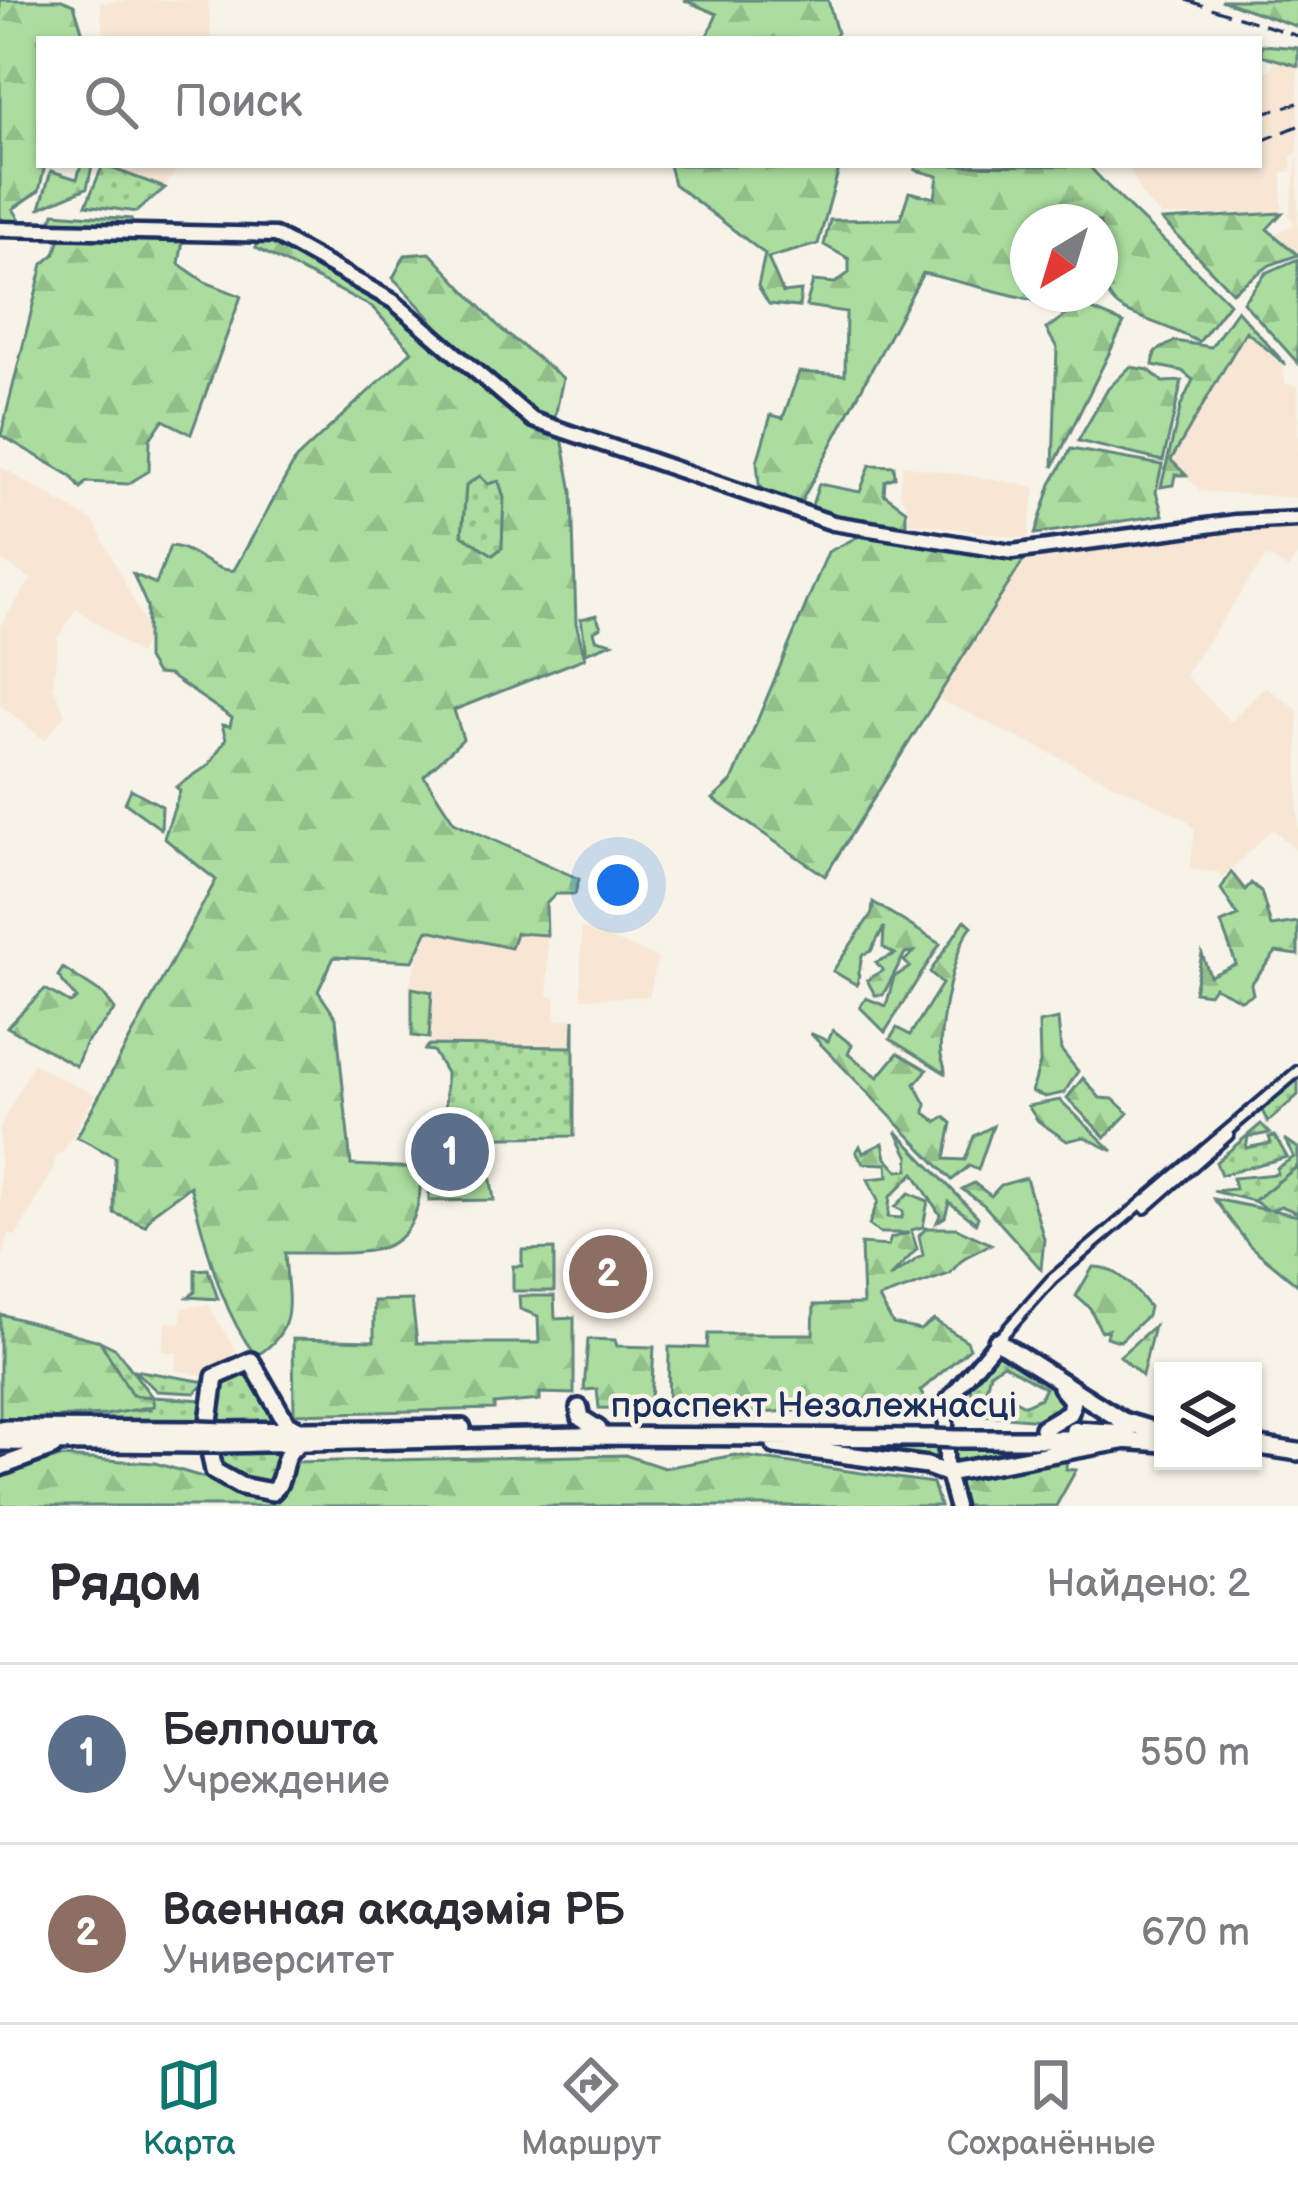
<!DOCTYPE html>
<html lang="ru">
<meta charset="utf-8">
<style>
:root{--surface:#fff;--page:#f2f2f3;--text:#2b2b33;--muted:#7c7c81;--line:#e1e1e2;--accent:#0f766e}
body{margin:0;font-family:"Balsamiq Sans",sans-serif;background:var(--page);color:var(--text)}
.controls{position:absolute;right:36px;bottom:36px;display:grid;overflow:hidden;border-radius:0px;box-shadow:0 3px 9px #0004}
.controls button{width:108px;height:108px;display:grid;place-items:center;padding:0;border:0;border-bottom:3px solid var(--line);background:var(--surface);color:var(--text);font:60px sans-serif}
.compass{position:absolute;left:1010px;top:204px;width:108px;height:108px;border-radius:50%;background:var(--surface);box-shadow:0 3px 9px #0004;rotate:218deg}
.you{position:absolute;left:618px;top:885px;width:42px;height:42px;margin:-30px;border:9px solid #fff;border-radius:50%;background:#1a73e8;box-shadow:0 0 0 18px #1a73e833}
.badge{display:grid;place-items:center;width:78px;height:78px;border-radius:50%;background:var(--accent);color:#fff;font-size:39px;font-weight:700}
.pin{position:absolute;translate:-50% -50%;border:6px solid #fff;box-shadow:0 3px 12px #0006}
.list{margin:0;padding:0;list-style:none}
h2{display:flex;justify-content:space-between;align-items:center;height:156px;margin:0;padding:0 48px;font-size:51px}
h2 small{font-size:39px;font-weight:400;color:var(--muted)}
.list li{display:grid;grid-template-columns:78px 1fr auto;gap:36px;align-items:center;box-sizing:border-box;height:180px;padding:0 48px;border-top:3px solid var(--line)}
.list b{display:block;font-size:45px;white-space:nowrap}
.list p{margin:0;font-size:39px;white-space:nowrap;color:var(--muted)}
.list em{font-size:39px;font-style:normal;color:var(--muted)}
.icon{flex:none;width:66px;height:66px;fill:none;stroke:currentColor;stroke-width:2;stroke-linecap:round;stroke-linejoin:round}
.map{position:relative;flex:none;width:1298px;height:1506px;overflow:hidden}
.search{position:absolute;background:var(--surface);box-shadow:0 3px 9px #0004;left:36px;right:36px;top:36px;height:132px;display:flex;align-items:center;gap:30px;box-sizing:border-box;padding:0 42px;border-radius:0px;color:var(--muted);font-size:45px}
.sheet{height:516px;background:var(--surface)}
nav{display:flex;justify-content:space-around;align-items:center;box-sizing:border-box;height:168px;border-top:3px solid var(--line);background:var(--surface);font-size:33px;color:var(--muted)}
nav a{display:grid;justify-items:center;gap:6px}
nav .on{color:var(--accent)}
.map>svg:first-child{display:block}
.built{fill:#f7e6d4}
.grass{fill:url(#grass-dots);stroke:#62867e;stroke-width:3}
.forest{fill:url(#forest-firs);stroke:#62867e;stroke-width:3;fill-rule:evenodd}
.lines{fill:none;stroke-linecap:round;stroke-linejoin:round}
.minor-casing{stroke:#1b2f5e;stroke-width:16}
.major-casing{stroke:#1b2f5e;stroke-width:21}
.highway-casing{stroke:#1b2f5e;stroke-width:24}
.minor{stroke:#f7f3e8;stroke-width:8}
.major{stroke:#f7f3e8;stroke-width:12}
.highway{stroke:#f7f3e8;stroke-width:15}
.rail{stroke:#1b2f5e;stroke-width:3;stroke-dasharray:18 9;stroke-linecap:butt}
.highway-bridge-casing{stroke:#1b2f5e;stroke-width:24;stroke-linecap:butt}
.highway-bridge{stroke:#f7f3e8;stroke-width:15}
.labels{text-anchor:middle;dominant-baseline:central;stroke-width:9;stroke-linejoin:round;paint-order:stroke}
.street-label{font-size:36px;fill:#1b2f5e;stroke:#f7f3e8}
</style>
<div class="map">
<svg width="1298" height="1506" viewBox="0 0 1298 1506">
<defs>
<pattern id="grass-dots" width="8" height="8" patternUnits="userSpaceOnUse" patternTransform="scale(3)"><rect width="8" height="8" fill="#aadd9e"/><path d="M2 2h.1M6 6h.1" fill="none" stroke="#92be8a" stroke-width="1.8" stroke-linecap="round"/></pattern>
<pattern id="forest-firs" width="22" height="20" patternUnits="userSpaceOnUse" patternTransform="scale(3)"><rect width="22" height="20" fill="#aadd9e"/><path d="M5 1l3.5 6h-7zM16 11l3.5 6h-7z" fill="#92be8a"/></pattern>
</defs>
<rect width="100%" height="100%" fill="#f7f3e8"/>
<filter id="ink" filterUnits="userSpaceOnUse"><feTurbulence type="fractalNoise" baseFrequency=".00833" numOctaves="2"/><feDisplacementMap in="SourceGraphic" scale="24" xChannelSelector="R" yChannelSelector="G"/><feConvolveMatrix kernelMatrix="1 2 1 2 8 2 1 2 1" color-interpolation-filters="sRGB"/></filter>
<g filter="url(#ink)">
<!-- built -->
<path class="built" d="M136,0h72l3,39h-107l-4,-36z
M1276,59l22,7v85l-7,6 1,14 -10,2v39l-121,4 -20,-22 -12,-29h130l1,-93 11,-3z
M1298,154v98l-24,-17 21,-11 -6,-7z
M104,165h74l-13,23z
M1246,331l37,36 3,17 12,2v112l-97,-7 -29,-28z
M903,465l132,22 -7,52 -120,-17 2,-10 -11,-20z
M0,466l94,56 56,111 -11,21 -63,-46 -18,30 -5,48 12,28 -20,26 -45,-35v-79l31,-47 -31,-19z
M1284,523l14,2v29l-10,15 -22,-13 -81,119 46,47 34,-35 33,23v142l-25,-23 -53,51 1,-7 -31,-4 5,-39 -9,-11 -250,-121 89,-140z
M581,927l77,31 -9,39 -68,1z
M427,930l83,18 5,-15 32,2 1,61 7,2 1,22 16,-1 2,28h-144l5,-55 -25,-5v-5z
M33,1064l62,31 -32,58 -7,1 -3,16 -37,66 -7,-2 -9,30v-137z
M208,1304l28,47 -30,25 -31,-6 2,-17 -15,-2 4,-29 14,1 3,-15z"/>
<!-- grass -->
<path class="grass" d="M103,165l62,23 -29,24 -50,-7z
M480,475l19,6 5,17 -2,50 -9,7 -31,-19 4,-51z
M574,1019v117l-129,2 1,-65 -13,-22 -8,-1 4,-5 144,2z
M1298,1075v20l-30,27 -8,-15z
M1261,1124l9,9 -22,4 -2,11 25,-5 -2,-6 6,-1 12,21 -66,18 -5,-13z
M1285,1139l13,9v18l-44,35 -41,-10 22,-2 -2,-11 44,-4v-6l17,-11z
M100,1341l16,8 36,48 53,3 1,25 -206,-1v-4l149,-11 -17,-14z
M997,1352l61,37 11,14 -16,18 -105,-9 9,-16 24,10 28,1 6,-7 10,5 15,-7 5,-10 -42,-24 -13,9 -6,24 -11,-2 -5,-10z
M248,1368l28,50 -7,7h-54l5,-43z
M134,1370l72,12 -11,11 -38,-2z
M938,1445l-4,17 -130,-15z
M949,1446h126l-117,16 -7,-2z
M215,1448h60l6,9 -4,26 -14,5 -41,-18z"/>
<!-- forest -->
<path class="forest" d="M0,0h62l12,5 10,32 -45,2v126h6l-6,26 -26,18 8,12 -11,5 -10,-9z
M684,0h144l9,33 -5,6h-126l11,-25z
M1221,0h77v27z
M1262,45l36,3v18l-37,-11z
M81,165l11,1 -5,22 -47,20 11,-37 26,8z
M669,165h171l-22,79 -50,14 15,35 18,-2 -2,16 -30,-3 -11,-18 7,-32 -91,-70z
M916,165l173,1c42,47 94,90 140,137l-30,39c-83,-43 -99,-12 -99,-120h-72v72h57l-28,12 -134,-33 -124,233 -32,-12 -8,-10 -2,-22 14,-47 12,3 16,-46 46,3 1,-63 -40,-6 7,-25 22,2 14,-10v-14l-25,-14 6,-25 70,-1 9,-27 26,6 3,-22 -23,-6z
M54,213l77,6 2,10h52l-6,35 26,18 36,14 -50,138 -28,-14 -13,19 -1,32 -21,13 -42,-2 -5,7 -10,-13 -70,-41 42,-171 12,-10 8,-26 -13,-3z
M1282,213l-15,16 31,26 -28,10 -38,27 -70,-72z
M262,232l131,69 98,86 70,45 11,60 4,131 9,35 -131,52 9,29 -39,37 30,46 125,57 -4,15h-19l-10,10 1,31 -31,-2 -5,15 -83,-18 -15,31 -79,-4 -16,34 18,27 15,147 70,3c1,99 -56,84 -136,85 2,46 15,76 -29,103 -37,-48 -48,-107 -66,-170l-37,27 -8,13 -31,-13 1,-56 -38,-20 139,-257 -52,-42 16,-47 -4,-4 33,-22 17,-26 -4,-14 8,1 2,-8 -63,-43 -13,-1 -9,-15v-53l-14,-32 23,10 14,-38c24,1 43,27 64,24l62,-111 116,-108 -40,-44 -116,-59zM480,476l8,8 11,-3 5,17 -2,50 -9,7 -31,-20 4,-50z
M430,253l72,77 61,48 -9,44c-57,-18 -118,-101 -161,-144l12,-23z
M1298,259v104l-55,-61 23,-29z
M1080,305l44,18 -71,144 4,-119 -11,-19z
M1237,310l49,55 -40,-34 -75,129 15,15h-11l-2,10 -12,2 20,-82 12,-25 -11,-9 -29,-6 2,-13 20,-11 36,6z
M1130,367l19,3 14,12 19,-1 -19,80 -85,-20 30,-52z
M1071,449l91,16 -6,27 7,23 -128,19 16,-50z
M870,465l24,1 1,11 -10,4 -1,13 22,16v15l-96,-14 9,-27 41,8z
M869,531l152,20 4,7 -200,318 -112,-77 19,-18 96,-229z
M596,615l5,12 -7,4 2,8 16,4 -26,10 -5,-34z
M131,789l31,17 -1,23 -36,-26z
M1231,872l14,18 6,-7 10,8 10,35 27,-4v33l-22,-3 -25,32 2,10 -12,6 -27,-13 -5,7 -15,-2 8,-38 8,22 26,-12 -15,-41 17,-7 -17,-27z
M873,902l67,42 -55,88 -25,-25 6,-9 20,8 8,-29 16,-10 -6,-6 10,-9 -9,1 -22,42h-8l-8,-15 16,-10 -7,-8 19,-8 -12,-7 1,-20 -13,24 -9,4 -5,30 -24,-14 39,-58z
M965,920l7,6c-17,18 -35,104 -31,129 1,7 5,12 4,18l-55,-34 7,-11 13,7 32,-51 -12,-12z
M63,968l41,27 11,15 -30,34 -9,22 -69,-39 38,-38 25,14 7,-4 -19,-23z
M412,988l20,4 -3,46 -17,-2z
M1058,1019l3,31 17,21 -14,22 -19,4 -13,-5 8,-29 -1,-40z
M833,1030l19,15 -4,9 30,23 20,-24 29,17 -12,14 11,20 -1,9 12,9 8,-5 7,6 -7,36 20,1 9,-24 19,-10 -15,44 -9,-4 -17,14 -142,-147 18,8z
M1083,1078l17,20 13,1 15,14 -23,24 -38,-39z
M1060,1100l53,51 -29,-14 -17,4 -29,-20 -10,-15z
M896,1131l82,86 -2,6 -27,-21 -4,15 -8,5 3,-7 -26,-42 -24,24 -2,20 14,1 1,-7 -8,-4 14,-14 19,8 -5,26 -12,3 6,19 -28,29 34,-23 -4,-19 7,-8h30l35,16 -27,14 -15,16 -70,24 14,26 27,6 14,-10 33,21 3,7 -50,43 8,13 -3,6 -47,-3 -210,10 1,-70 38,1 1,-14h105l1,-29 49,-1 -2,-60 27,2 3,-8 18,-5h-29l-11,-8 9,-24 -10,-22 20,-2 -1,-13 -24,-1 -7,-11 4,-6 3,7 20,-10 3,15 12,13 10,-1 1,-13z
M488,1161l6,39 -65,1v-39z
M1298,1166v47l-17,-7 -9,4 26,6v69l-48,-39 -36,-47 54,11 -14,-9z
M1026,1178l18,61 -3,30 -57,-64 -22,-16 12,-6 17,13 10,-11z
M554,1249v42h-41v-25h9v-16z
M1093,1267c25,-1 41,21 56,40l-2,9 -27,25 -14,-4 2,-8 -7,2 -11,-23 -14,-12z
M208,1269l10,30 -30,-2 7,-5v-22z
M519,1296h35l1,22 19,-1v77l-34,-1v7l-46,4v5l-200,5 -1,-75 81,2v-40l38,-1 5,43h122l-1,-27 -18,-7z
M0,1314l100,27 32,54 20,2 2,9 -48,9 -106,5z
M1154,1326l-12,50 -22,-20z
M588,1339l27,1 2,6 37,1 -3,54h-9v8l-43,-1 -2,-19 -13,1z
M625,1455l39,13 71,-13 198,28 7,23h-940v-30l60,-19 95,6 122,36 13,-37z
M1067,1455l-1,14 10,1 -20,36h-93l-6,-16 5,-15z"/>
<g class="lines">
<defs>
<path id="minor" d="M1145,1208l83,-73
M997,1341l55,-62 246,-208"/>
<path id="major" d="M0,229l275,6 118,66 140,119 300,103 179,29 224,-30 62,-3
M946,1463v-61l51,-61
M947,1473l9,33"/>
<path id="highway" d="M997,1341l126,80 40,12
M579,1408l2,10 17,11
M1043,1428l27,-16 2,-12 -11,-13
M0,1429l199,1
M1074,1430l54,3
M223,1431l239,-3
M957,1439h129
M1122,1440l41,3
M0,1442l197,2
M220,1444l359,-8 353,2
M297,1445c-19,12 -9,33 -25,47l-31,-6 -27,-15 -7,-35 8,-59 36,-16 36,63 11,5
M775,1445l152,21 19,7 181,-33
M1253,1445l45,7
M0,1467l53,-20"/>
</defs>
<!-- minor casing -->
<use href="#minor" class="minor-casing"/>
<!-- major casing -->
<use href="#major" class="major-casing"/>
<!-- highway casing -->
<use href="#highway" class="highway-casing"/>
<!-- minor -->
<use href="#minor" class="minor"/>
<!-- major -->
<use href="#major" class="major"/>
<!-- highway -->
<use href="#highway" class="highway"/>
<!-- rail -->
<path class="rail" d="M1186,0l112,36
M1259,114l39,-11
M1259,142l39,-16"/>
<defs>
<path id="highway-bridge" d="M199,1430l24,1
M932,1438l25,1
M197,1444h23"/>
</defs>
<!-- highway-bridge casing -->
<use href="#highway-bridge" class="highway-bridge-casing"/>
<!-- highway-bridge -->
<use href="#highway-bridge" class="highway-bridge"/>
</g>
</g>
<g class="labels">
<!-- street labels -->
<g class="street-label">
<text x="814" y="1406">праспект Незалежнасці</text>
</g>
</g>
</svg>
<div class="controls">
<button><svg class="icon" aria-label="layers" viewBox="0 0 24 24"><path d="M12 4l9 5-9 5-9-5zM3 14l9 5 9-5"/></svg></button>
</div>
<svg class="compass" viewBox="-18 -18 36 36"><path d="M0-13l5 13h-10z" fill="#e53935"/><path d="M0 13l5-13h-10z" fill="#7c7c81"/></svg>
<div class="you"></div>
<div class="pin badge" style="left:450px;top:1152px;background:#5c6f8a">1</div>
<div class="pin badge" style="left:608px;top:1274px;background:#8d6e63">2</div>
<div class="search"><svg class="icon" aria-label="search" viewBox="0 0 24 24"><circle cx="10" cy="10" r="6"/><path d="M15 15l6 6"/></svg>Поиск</div>
</div>
<section class="sheet">
<h2>Рядом<small>Найдено: 2</small></h2>
<ul class="list">
<li><span class="badge" style="background:#5c6f8a">1</span><div><b>Белпошта</b><p>Учреждение</p></div><em>550 m</em></li>
<li><span class="badge" style="background:#8d6e63">2</span><div><b>Ваенная акадэмія РБ</b><p>Университет</p></div><em>670 m</em></li>
</ul>
</section>
<nav>
<a class="on"><svg class="icon" aria-label="map" viewBox="0 0 24 24"><path d="M3 6l6-2 6 2 6-2v14l-6 2-6-2-6 2zM9 4v14M15 6v14"/></svg>Карта</a>
<a><svg class="icon" aria-label="directions" viewBox="0 0 24 24"><path d="M12 3l9 9-9 9-9-9zM9 14v-3h6M13 9l2 2-2 2"/></svg>Маршрут</a>
<a><svg class="icon" aria-label="saved" viewBox="0 0 24 24"><path d="M7 4h10v16l-5-4-5 4z"/></svg>Сохранённые</a>
</nav>
